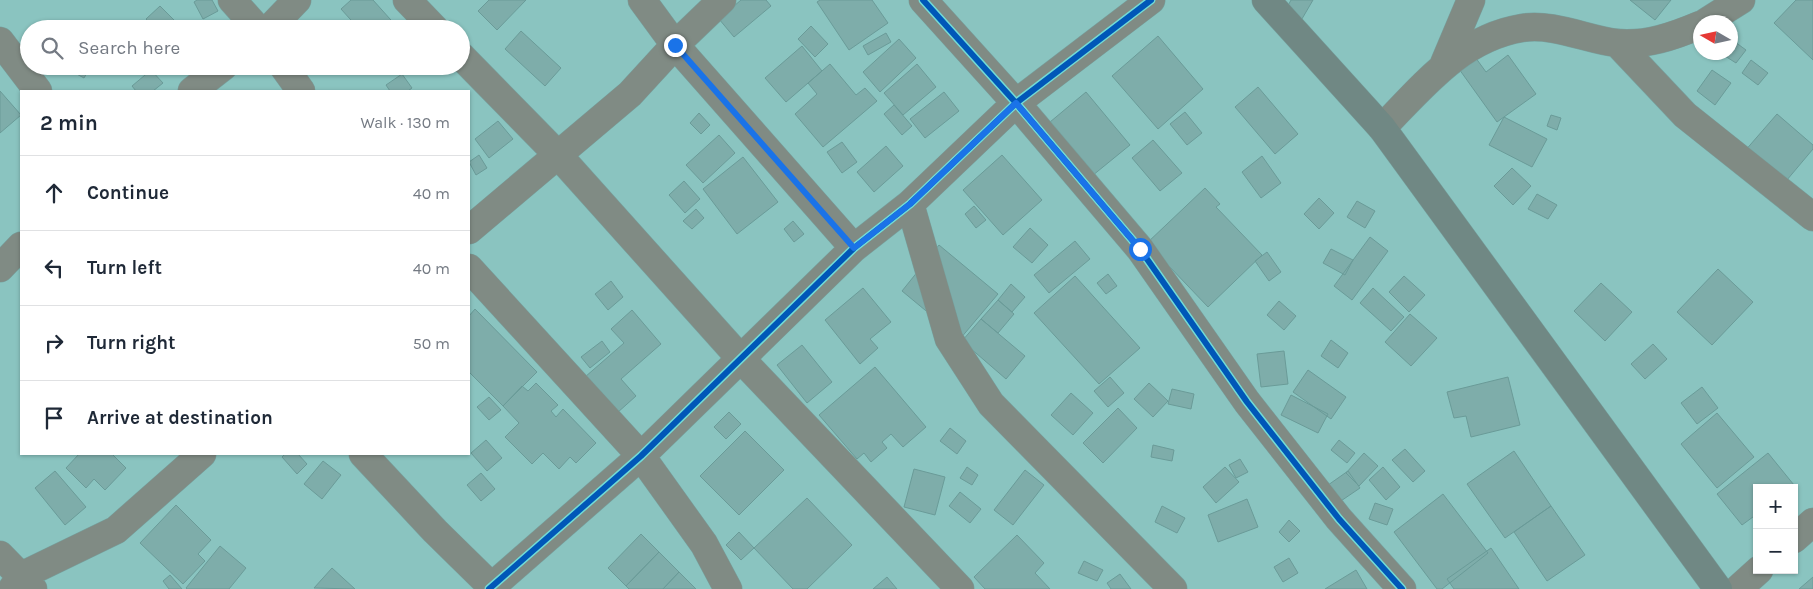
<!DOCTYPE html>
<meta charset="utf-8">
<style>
:root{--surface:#fff;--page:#f2f2f3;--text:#1f2937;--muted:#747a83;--line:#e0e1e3}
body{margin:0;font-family:Karla,sans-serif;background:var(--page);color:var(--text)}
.controls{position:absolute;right:15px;bottom:15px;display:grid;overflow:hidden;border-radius:0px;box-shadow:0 1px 4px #0004}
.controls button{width:45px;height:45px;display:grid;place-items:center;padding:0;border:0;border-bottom:1px solid var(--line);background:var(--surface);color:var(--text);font:25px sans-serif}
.compass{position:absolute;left:1693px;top:15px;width:45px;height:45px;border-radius:50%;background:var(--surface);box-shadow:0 1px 4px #0004;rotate:279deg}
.stop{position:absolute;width:15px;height:15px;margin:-11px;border:4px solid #1a73e8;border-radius:50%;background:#fff}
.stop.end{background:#1a73e8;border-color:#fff;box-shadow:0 1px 5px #0008}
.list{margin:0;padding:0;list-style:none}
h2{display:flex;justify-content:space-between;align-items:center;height:65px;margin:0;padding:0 20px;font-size:21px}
h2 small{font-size:16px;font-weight:400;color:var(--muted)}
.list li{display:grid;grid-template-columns:32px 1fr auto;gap:15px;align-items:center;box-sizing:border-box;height:75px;padding:0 20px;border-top:1px solid var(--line)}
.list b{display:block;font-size:19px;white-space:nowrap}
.list em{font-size:16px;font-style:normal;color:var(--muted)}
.icon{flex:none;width:28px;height:28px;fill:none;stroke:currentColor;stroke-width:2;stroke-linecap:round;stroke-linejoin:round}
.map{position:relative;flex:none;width:1813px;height:589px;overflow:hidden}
.search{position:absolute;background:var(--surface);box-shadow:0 1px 4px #0004;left:20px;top:20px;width:450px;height:55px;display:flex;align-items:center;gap:12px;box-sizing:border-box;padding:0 18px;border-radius:28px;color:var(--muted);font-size:19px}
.panel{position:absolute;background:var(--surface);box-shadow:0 1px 4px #0004;left:20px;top:90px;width:450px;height:365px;border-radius:0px}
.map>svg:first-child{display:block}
.building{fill:#7eadaa;stroke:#6a9b98}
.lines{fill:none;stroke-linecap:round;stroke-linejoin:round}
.street-casing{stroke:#76a29f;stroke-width:29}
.highway-casing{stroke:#76a29f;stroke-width:29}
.street{stroke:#808b84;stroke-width:28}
.highway{stroke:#708884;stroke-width:28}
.cycleway-casing{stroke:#72dcd6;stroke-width:9}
.cycleway{stroke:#0057b8;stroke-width:6}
.route{stroke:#1a73e8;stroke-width:6}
</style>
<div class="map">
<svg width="1813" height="589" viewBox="0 0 1813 589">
<rect width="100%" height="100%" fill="#8ac4c0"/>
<!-- building -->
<path class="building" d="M197,0h15l6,11 -15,8 -9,-17z
M351,0h22l26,29h-40l-18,-20z
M489,0h37l-29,30 -19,-19z
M741,0h25l5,6 -37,31 -15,-18z
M820,0h52l16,23 -39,27 -32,-48z
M1291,0h22l-14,24 -16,-9z
M1630,0h41l-16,20z
M1796,0h17v60l-39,-37z
M160,6l22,22 -1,1h-25l-10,-10z
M811,26l17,18 -13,13 -17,-18z
M521,31l40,37 -16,18 -40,-37z
M886,33l5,9 -23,13 -5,-9z
M1158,36l45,53 -45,40 -46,-53z
M899,39l17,19 -36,34 -17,-20z
M1735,42l11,8 -10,13 -11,-7 5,-4v-4z
M802,46l20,25 -36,31 -21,-24z
M1470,50l16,22 22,-17 28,39 -39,28 -43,-60z
M1751,60l17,13 -10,12 -16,-12z
M830,64l26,31 9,-7 12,13 -54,46 -28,-33 22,-20 -9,-11z
M917,64l19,23 -33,28 -19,-22z
M62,66h29l-7,12z
M151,70l12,13 -10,8h-17l-4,-5z
M1712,70l19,13 -16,22 -18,-14z
M402,74l10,14 -4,3h-18l-4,-6z
M1258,87l40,47 -23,20 -40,-47z
M0,91l21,24 -21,18z
M944,92l15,19 -34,27 -15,-19z
M1086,92l44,53 -43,35 -43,-53z
M894,105l18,21 -10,9 -18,-21z
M1185,112l17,21 -15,12 -17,-21z
M699,113l11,12 -9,9 -11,-11z
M1777,114l36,31v4l-37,44 -39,-33z
M1551,115l10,3 -4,12 -10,-4z
M1504,117l43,22 -15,28 -43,-22z
M498,121l15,18 -24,19 -14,-19z
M719,135l16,18 -32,30 -17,-18z
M1153,140l29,33 -22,18 -28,-33z
M842,142l15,20 -15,11 -15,-21z
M886,146l17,20 -29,26 -17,-20z
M479,155l8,13 -11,7 -7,-13z
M1002,155l40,45 -39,35 -40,-45z
M1262,156l19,27 -20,15 -19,-26z
M743,157l35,45 -41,32 -34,-45z
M1512,168l19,18 -18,19 -19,-19z
M684,181l16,18 -15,14 -16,-18z
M1205,188l15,16 -4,3 46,48 -54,52 -61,-64z
M1537,194l20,11 -9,14 -20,-10z
M1319,198l15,15 -15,16 -15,-15z
M1357,201l18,10 -10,17 -18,-11z
M974,206l12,14 -10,8 -11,-14z
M696,209l8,9 -12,11 -9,-8z
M793,221l11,13 -10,8 -10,-13z
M1030,228l18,17 -16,18 -19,-16z
M1370,237l18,14 -36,49 -18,-14z
M1075,241l15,18 -41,34 -15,-18z
M939,245l59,49 -38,45 -58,-48z
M1331,249l22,11 -8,15 -22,-12z
M1267,252l14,20 -12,9 -14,-20z
M1718,269l35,33 -41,43 -35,-33z
M1108,274l9,12 -11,8 -9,-11z
M1075,276l65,72 -41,36 -65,-71z
M1404,276l21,19 -16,17 -20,-20z
M611,281l12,16 -15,13 -13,-16z
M1601,283l31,29 -27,29 -31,-30z
M1011,284l14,13 -13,15 -14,-12z
M863,288l28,34 -21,17 8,9 -18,16 -35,-44z
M1373,288l31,29 -13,14 -31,-28z
M998,300l16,14 -16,19 -17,-14z
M1279,301l17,15 -12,14 -17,-15z
M475,309l62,63 -34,34 -34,-34v-56z
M632,310l29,34 -40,35 15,17 -19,17 -32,-36 39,-34 -13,-14z
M1410,314l27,24 -26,28 -26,-24z
M981,319l44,37 -19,23 -44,-38z
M1331,340l17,13 -10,15 -17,-12z
M602,341l8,11 -20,16 -9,-11z
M1653,344l14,15 -22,20 -14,-15z
M802,345l30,37 -25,21 -30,-38z
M1284,351l4,33 -27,3 -4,-33z
M875,367l51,60 -23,20 -12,-13 -9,8 5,6 -16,14 -7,-9 -7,6 -38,-44z
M1308,370l38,27 -15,22 -38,-27z
M1110,377l14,16 -16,14 -14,-16z
M1508,377l12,48 -49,12 -5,-21 -12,2 -7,-26z
M536,383l22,22 -7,6 5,6 7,-8 33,34 -20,20 -6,-6 -11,12 -16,-16 -11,11 -27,-27 14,-14 -16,-17 19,-20 6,5z
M1149,383l19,18 -15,16 -19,-18z
M1702,387l16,21 -21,16 -16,-21z
M1172,389l22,5 -3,15 -23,-5z
M1071,393l22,20 -20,22 -22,-20z
M1291,395l37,19 -10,19 -37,-18z
M489,397l12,13 -12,10 -12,-13z
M1118,408l19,20 -34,35 -20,-20z
M729,412l12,12 -15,15 -12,-12z
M1717,413l37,44 -37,31 -36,-44z
M950,428l16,13 -9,13 -17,-13z
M745,431l39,39 -45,45 -39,-39z
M486,440l16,18 -15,13 -16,-18z
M1339,440l16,13 -8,10 -16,-13z
M1153,445l21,5 -2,11 -21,-4z
M1405,449l20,22 -12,11 -21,-22z
M1514,451l37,55 -46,32 -38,-54z
M1364,453l14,13 -19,20 -13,-13z
M1768,453l26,32 -4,3h-33v26l-15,11 -25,-31z
M79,454h33l14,14 -21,22 -11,-11 -8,9 -20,-20z
M285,454h13l9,10 -10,10 -15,-17z
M1240,459l8,13 -12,6 -7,-13z
M323,461l18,14 -19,24 -18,-15z
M967,467l11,8 -6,10 -12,-7z
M1225,467l14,15 -23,21 -13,-16z
M1383,467l17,20 -14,13 -17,-20z
M914,469l31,8 -10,38 -31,-8z
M1025,470l19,15 -31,40 -19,-15z
M55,471l31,36 -21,18 -30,-37z
M1348,471l12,17 -28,19 -11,-17z
M481,473l14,16 -14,12 -14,-16z
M960,492l21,17 -11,14 -21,-17z
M1443,494l45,59 -46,36h-5l-43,-57z
M807,498l45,47 -45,44h-14l-39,-41z
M1247,499l11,28 -40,15 -10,-27z
M1375,503l18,6 -6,16 -18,-6z
M176,505l35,35 -13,14 7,7 -22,23 -43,-41z
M1162,506l23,12 -8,15 -22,-11z
M1551,506l34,49 -38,26 -33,-49z
M1289,520l11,11 -11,11 -10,-10z
M739,532l15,16 -13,12 -15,-15z
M641,534l18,18 -33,34 -18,-18z
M1017,535l27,28 -9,10 15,16h-65l-11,-12z
M220,546l26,22 -17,21h-42l-1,-1z
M1491,548l28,41h-65l-7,-10z
M659,552l20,20 -16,17h-34l-3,-3z
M1289,558l9,15 -15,9 -9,-15z
M1084,561l19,9 -6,11 -19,-8z
M332,568l23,21 -41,-1z
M1356,570l11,19h-42z
M679,572l17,17h-33z
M1120,574l11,15h-20l-4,-6z
M170,575l12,14h-13l-6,-8z
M887,577l10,12h-24z
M1813,577v12h-14z"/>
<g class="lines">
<defs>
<path id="street" d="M232,0l26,29
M407,0l28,29
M642,0l33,45 179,203
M923,0l93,103 124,146 107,153 92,117 63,70
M1706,22l35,-22
M269,29l28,-29
M0,41l38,50
M1617,43l68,72 128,102
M461,56l98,100 182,203 219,230
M1444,64l27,-64
M283,66l18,25
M192,91l32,-25
M1382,128c41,-42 79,-90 140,-100 31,-5 64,11 94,15 30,3 58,-7 84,-18
M910,204l39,135 42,65 182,185
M469,230l161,-136 45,-49 47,-45
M0,268l21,-22
M469,268l172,188 63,88 24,45
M363,454l72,77 56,55
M1794,539l19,-17
M0,555l33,34
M12,589l9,-13 95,-46 86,-76
M489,589l152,-133 213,-208 56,-44 106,-101 135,-103
M1738,589l21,-19"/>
<path id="highway" d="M1266,0l116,128 336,461"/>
</defs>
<!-- street casing -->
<use href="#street" class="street-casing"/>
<!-- highway casing -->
<use href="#highway" class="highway-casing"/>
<!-- street -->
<use href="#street" class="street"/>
<!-- highway -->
<use href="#highway" class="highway"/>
<defs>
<path id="cycleway" d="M923,0l93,103 124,146 107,153 92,117 63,70
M489,589l152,-133 213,-208 56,-44 106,-101 135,-103"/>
</defs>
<!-- cycleway casing -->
<use href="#cycleway" class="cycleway-casing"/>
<!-- cycleway -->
<use href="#cycleway" class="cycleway"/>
</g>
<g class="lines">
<!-- route -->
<path class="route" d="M675,45l179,203 56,-44 106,-101 124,146"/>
</g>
</svg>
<div class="controls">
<button>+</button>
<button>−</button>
</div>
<svg class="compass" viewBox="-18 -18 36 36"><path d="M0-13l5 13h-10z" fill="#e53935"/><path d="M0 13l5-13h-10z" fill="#747a83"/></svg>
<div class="stop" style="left:1140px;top:249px"></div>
<div class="stop end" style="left:675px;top:45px"></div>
<div class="search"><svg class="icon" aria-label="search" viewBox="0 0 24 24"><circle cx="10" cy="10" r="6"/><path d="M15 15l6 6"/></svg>Search here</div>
<section class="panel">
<h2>2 min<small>Walk · 130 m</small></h2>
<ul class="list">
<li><svg class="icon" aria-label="ahead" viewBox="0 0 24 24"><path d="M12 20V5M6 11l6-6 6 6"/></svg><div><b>Continue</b></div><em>40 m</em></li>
<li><svg class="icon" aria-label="left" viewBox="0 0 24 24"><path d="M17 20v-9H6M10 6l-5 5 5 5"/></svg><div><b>Turn left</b></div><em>40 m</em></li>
<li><svg class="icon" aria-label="right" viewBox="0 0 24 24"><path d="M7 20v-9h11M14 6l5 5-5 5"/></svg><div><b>Turn right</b></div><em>50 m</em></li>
<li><svg class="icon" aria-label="arrive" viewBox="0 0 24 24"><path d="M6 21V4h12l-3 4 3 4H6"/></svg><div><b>Arrive at destination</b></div></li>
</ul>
</section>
</div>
